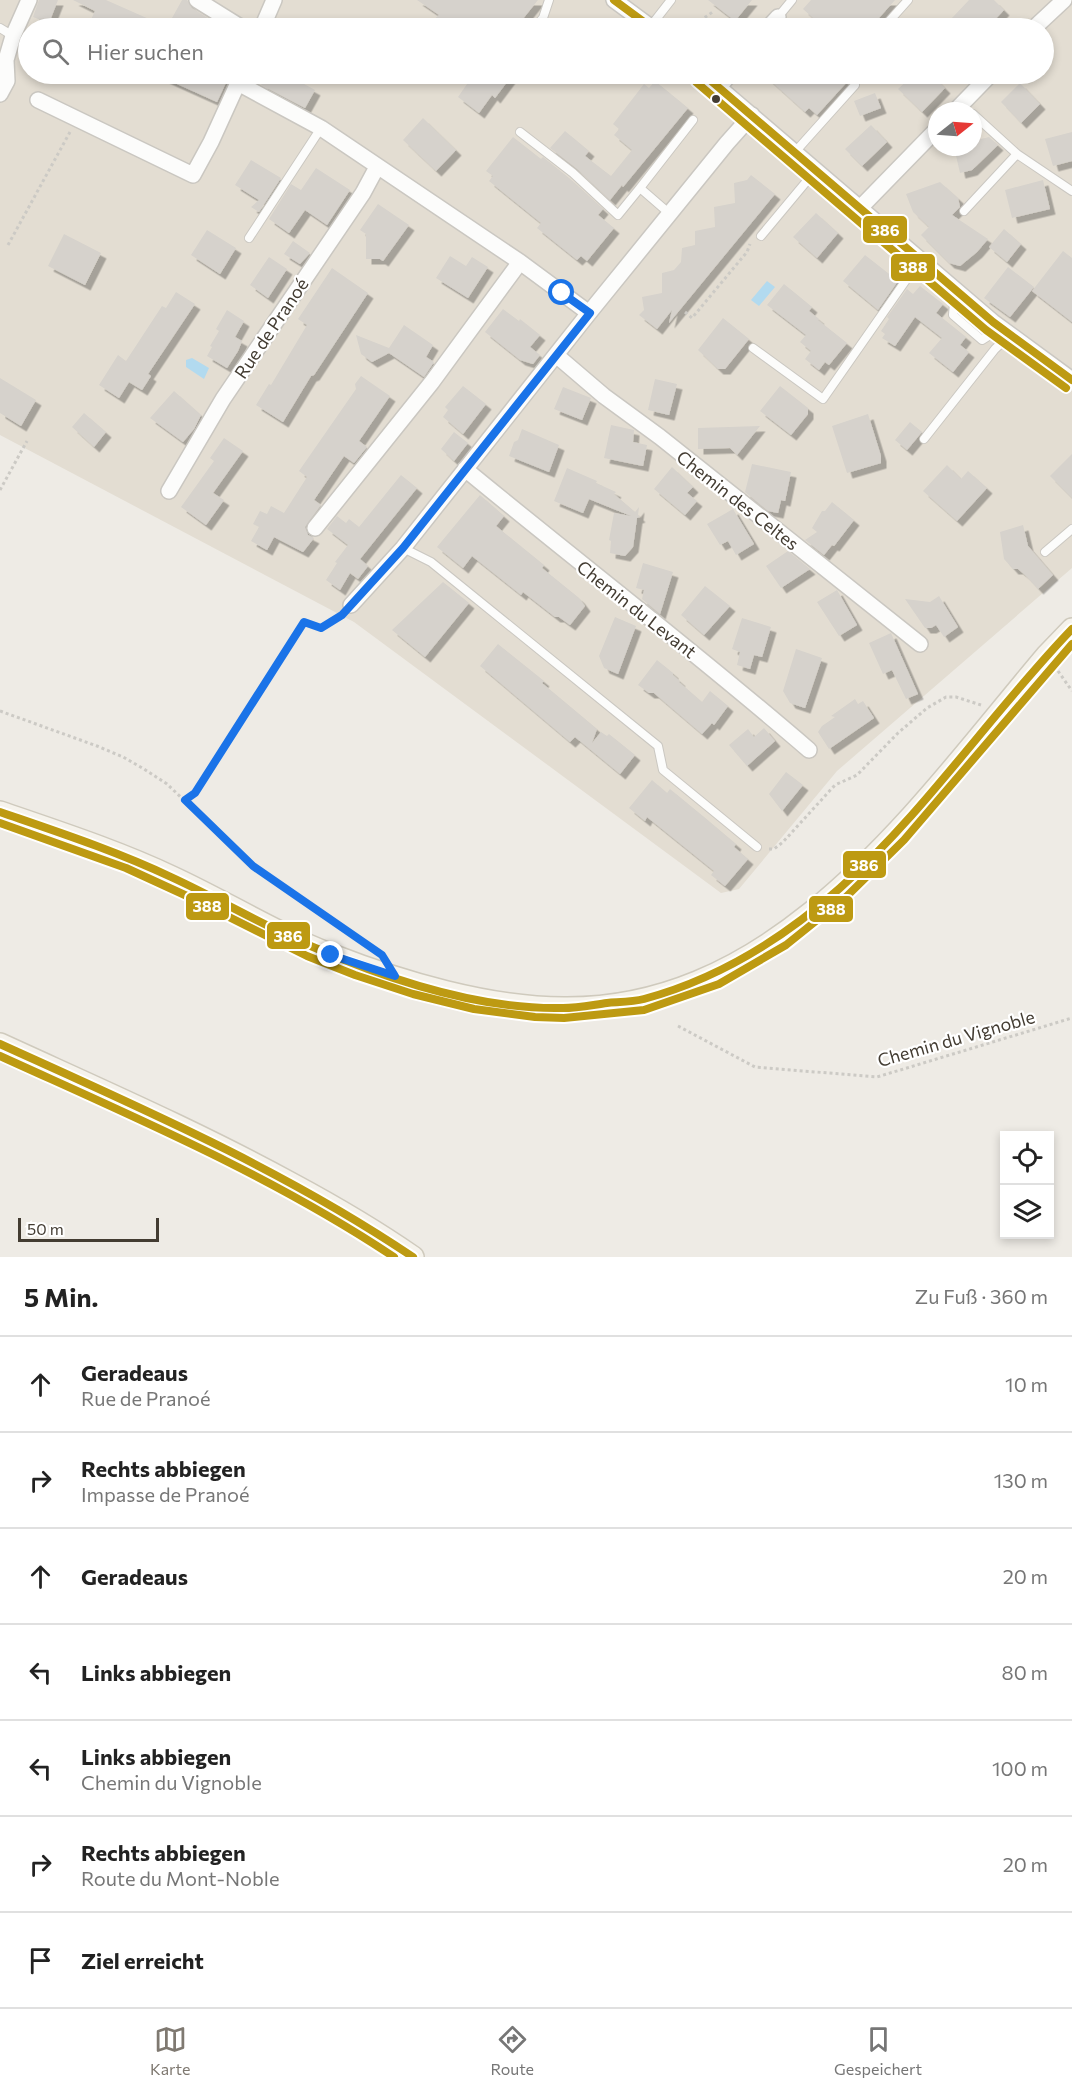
<!DOCTYPE html>
<html lang="de">
<meta charset="utf-8">
<style>
:root{--surface:#fff;--page:#f6f6f6;--text:#222;--muted:#767676;--line:#e0e0e0;--accent:#7f7971}
body{margin:0;font-family:Commissioner,sans-serif;background:var(--page);color:var(--text)}
.controls{position:absolute;right:18px;bottom:18px;display:grid;overflow:hidden;border-radius:0px;box-shadow:0 3px 9px #0003}
.controls button{width:54px;height:54px;display:grid;place-items:center;padding:0;border:0;border-bottom:2px solid var(--line);background:var(--surface);color:var(--text);font:30px sans-serif}
.compass{position:absolute;left:928px;top:102px;width:54px;height:54px;border-radius:50%;background:var(--surface);box-shadow:0 3px 9px #0003;rotate:73deg}
.scale{position:absolute;left:18px;bottom:15px;width:141px;box-sizing:border-box;padding-left:6px;border:3px solid #433c32;border-top:0;font-size:16px;line-height:21px;white-space:nowrap;color:#433c32;-webkit-text-stroke:4px #fff;paint-order:stroke}
.stop{position:absolute;width:18px;height:18px;margin:-14px;border:4px solid #1a73e8;border-radius:50%;background:#fff}
.stop.end{background:#1a73e8;border-color:#fff;box-shadow:0 2px 6px #0008}
.list{margin:0;padding:0;list-style:none}
h2{display:flex;justify-content:space-between;align-items:center;height:78px;margin:0;padding:0 24px;font-size:26px}
h2 small{font-size:20px;font-weight:400;color:var(--muted)}
.list li{display:grid;grid-template-columns:39px 1fr auto;gap:18px;align-items:center;box-sizing:border-box;height:96px;padding:0 24px;border-top:2px solid var(--line)}
.list b{display:block;font-size:22px;white-space:nowrap}
.list p{margin:0;font-size:20px;white-space:nowrap;color:var(--muted)}
.list em{font-size:20px;font-style:normal;color:var(--muted)}
.icon{flex:none;width:33px;height:33px;fill:none;stroke:currentColor;stroke-width:2;stroke-linecap:round;stroke-linejoin:round}
.map{position:relative;flex:none;width:1072px;height:1257px;overflow:hidden}
.search{position:absolute;background:var(--surface);box-shadow:0 3px 9px #0003;left:18px;right:18px;top:18px;height:66px;display:flex;align-items:center;gap:15px;box-sizing:border-box;padding:0 21px;border-radius:33px;color:var(--muted);font-size:22px}
.sheet{height:750px;background:var(--surface)}
nav{display:flex;justify-content:space-around;align-items:center;box-sizing:border-box;height:84px;border-top:2px solid var(--line);background:var(--surface);font-size:16px;color:var(--muted)}
nav a{display:grid;justify-items:center;gap:3px}
nav .on{color:var(--accent)}
.map>svg:first-child{display:block}
.residential{fill:#e3ddd2;fill-rule:evenodd}
.water{fill:#b2daef}
.building{fill:#d6d2cc;filter:url(#shadow)}
.lines{fill:none;stroke-linecap:round;stroke-linejoin:round}
.lane-casing{stroke:#cac7c1;stroke-width:10}
.street-casing{stroke:#cac7c1;stroke-width:18}
.secondary-casing{stroke:#cfcabd;stroke-width:24}
.path{stroke:#cccac5;stroke-width:3;stroke-dasharray:3 3;stroke-linecap:butt}
.lane{stroke:#fcfcfb;stroke-width:8}
.street{stroke:#fcfcfb;stroke-width:15}
.secondary{stroke:#f6f3ec;stroke-width:21}
.bus-1-casing{stroke:#fff;stroke-width:12}
.bus-2-casing{stroke:#fff;stroke-width:12}
.bus-1{stroke:#bd9a12;stroke-width:8}
.bus-2{stroke:#bd9a12;stroke-width:8}
.route{stroke:#1a73e8;stroke-width:8}
.bus-dot{fill:#433c32;stroke:#fff;stroke-width:2}
.labels{text-anchor:middle;dominant-baseline:central;stroke-width:4.5;stroke-linejoin:round;paint-order:stroke}
.street-label{font-size:18px;fill:#433c32;stroke:#fff}
.line-badge{stroke:#fff;stroke-width:2}
.badge-label{font-size:16px;text-anchor:middle;font-weight:bold;fill:#fff}
</style>
<div class="map">
<svg width="1072" height="1257" viewBox="0 0 1072 1257">
<defs>
<filter id="shadow"><feDropShadow dx="5.5" dy="5.5" stdDeviation="0" flood-color="#0004"/></filter>
</defs>
<rect width="100%" height="100%" fill="#eeebe5"/>
<!-- residential -->
<path class="residential" d="M0,0h1072v568l-235,203 -98,118 -18,4 -367,-271 -354,-187zM28,28h1016v46h-1016zM937,111h36v36h-36z"/>
<!-- water -->
<path class="water" d="M767,281l8,6 -16,19 -8,-6z
M192,358l17,10 -5,11 -18,-12v-7z"/>
<!-- building -->
<path class="building" d="M39,0h19l-9,23 -16,-6z
M73,0h33l61,27 15,-27h5l5,8 25,16 -2,4h-128l8,-17z
M417,0h121l-16,20 6,6v2h-104l15,-13z
M708,0h44l-17,21z
M811,0h84l-25,28h-46l-21,-19z
M969,0h25l10,10 -17,18h-25l-11,-9z
M155,74h75l-13,28z
M268,74h18l29,16 -10,18 -44,-23z
M474,74h39l-18,24 -3,-3 -13,18 -21,-16z
M763,74h74l10,8 -30,33 -8,-7 -4,4z
M914,74h17l14,14 -23,24 -24,-23z
M655,81l33,27 -65,79 -1,-2 -12,15 -33,-31 -27,-21 15,-17 24,20 -4,5 26,20 21,-26 -18,-15 5,-6 -6,-5 31,-40 5,4z
M1020,83l20,21 -19,19 -20,-21z
M875,93l6,15 -21,8 -6,-15z
M423,118l33,32 -20,21 -33,-31z
M871,125l16,17 -25,24 -17,-17z
M1072,132v29l-19,5 -8,-27z
M513,137l28,22 2,-2 26,21 34,31 -5,6 16,13 -27,33 -6,-5 -4,4 -40,-32 4,-5 -52,-42 4,-5 -7,-5z
M989,137l9,8 -26,25 -12,3 -6,-26h19v-6z
M251,160l30,18 -22,34 -8,-5 8,-7 -24,-15z
M316,168l34,22 -23,35 -22,-15 -16,23 -20,-14 22,-35 10,6z
M751,175l24,19 -106,129 3,-13 -15,19 -18,-14 5,-5 -2,-13 20,-4v-20l12,-3 7,-8 1,-14 13,-3v-14l20,-4 -1,-20 21,-4 -1,-20 13,-3z
M1043,180l7,29 -38,9 -7,-28z
M940,182l18,16 2,9 -8,8 36,24 -11,13 -17,14 -11,-3 -28,-28 8,-8 -16,-15 -7,-18z
M378,204l31,21 -26,36 -3,-2h-14v-25l-6,-4z
M816,213l22,20 -21,25 -24,-21z
M1004,229l17,15 -14,18 -18,-15z
M207,230l29,18 -16,26 -29,-19z
M64,234l37,19 -16,32 -37,-19z
M293,241l17,12 -10,11 -16,-10z
M1063,251l9,7v64l-40,-31z
M865,255l33,26 -20,29 -35,-29z
M450,256l16,10 6,-9 16,10 -20,31 -32,-20z
M269,257l18,12 -19,29 -18,-13z
M1008,267l26,20 -24,30 -26,-19z
M332,268l36,25 -54,82 -3,1 -28,46 -27,-17 13,-21 2,1 36,-60 -9,-6z
M784,284l28,23 -3,4 10,8 -1,1 29,23 -18,22 -4,-3 -6,8 -14,-11 6,-8 -11,-9 6,-7 -39,-30z
M920,286l23,18 -7,9 30,24 -6,8 9,7 -16,20 -24,-19 13,-15 -27,-21 -20,29 -13,-8 3,-4 -4,-3 8,-12 -2,-2 20,-28 6,5z
M176,292l19,12 -47,70 3,2 -9,14 -13,-8 -10,16 -20,-13 19,-30 8,6 36,-55 4,2z
M503,309l16,12 1,-2 20,16 -10,12 10,8 -7,9 -13,-4 -35,-28z
M227,310l17,11 -9,16 7,4 -4,10 -11,17 -20,-12 5,-9 -2,-1 9,-15 -3,-2z
M723,318l26,21 -24,30h-7l-20,-19z
M404,325l29,20 -7,12 8,5 -10,15 -35,-24 -17,9 -11,-8 -5,-19 33,13z
M361,376l29,20 -31,45 8,6 -13,16 -10,-7 -30,44 7,5 -16,22 3,8 6,3 -11,14 -29,-15 -7,13 -16,-9 8,-14 -6,-3 7,-13 7,3 4,-8 13,7 23,-36 -8,-6 57,-82 -1,-5z
M0,378l36,22 -15,26 -21,-13z
M655,379l22,5 -8,31 -21,-5z
M463,386l23,18 -23,30 -20,-17 5,-7 -3,-3z
M780,386l28,22v6l-17,21 -31,-24z
M563,387l28,11 -9,22 -28,-11z
M174,391l27,24 -7,14 -11,13 -33,-24z
M84,413l22,19 -12,15 -22,-20z
M868,414l13,42v7l-34,10 -15,-47z
M910,422l12,10 -15,18 -12,-10z
M611,425l23,5 -1,12 14,3 -4,21 -39,-8z
M760,426l-23,29 -7,-7 -32,1v-21z
M522,429l37,16 -10,27 -40,-16 5,-14 4,-2z
M454,432l14,11 -14,18 -13,-12z
M224,438l19,13 -30,42 11,7 -18,25 -25,-18 33,-46 -4,-3z
M1072,454v44l-22,-22z
M752,464l39,8 -6,29 -4,-1 -3,13 -10,-2 -23,-19z
M947,465l14,14 7,-8 19,17 -30,33 -34,-30z
M672,467l21,20 -6,6 10,8 -12,14 -31,-26z
M567,468l30,13 -1,2 20,9 -2,2 21,18 4,-5 -1,8 2,2 -3,1 -4,29 -8,9 -15,-3 1,-12 -2,-1 5,-27 17,3 -42,-17 -6,14 -29,-12z
M401,475l16,13 -57,71 8,7 -10,13 -8,-6 -10,17 -14,-10 11,-17 -2,-1 13,-17 -21,-16 10,-13 9,7 3,-4 10,8z
M480,495l24,21 -8,10 48,39 -2,3 37,30 6,8 -15,19 -11,-8h-4l-32,-25 -2,3 -49,-39 -9,12 -26,-21z
M832,502l22,18 -20,26 -2,-1 -8,10 -19,-15 12,-8 -5,-4 10,-17h3z
M733,509l21,35 -18,11 -8,-14 -8,4 -13,-21z
M1023,525l5,21 25,29 -15,14 -13,-14 -7,-6h-5l-9,-10 -4,-27z
M788,551l22,18 -29,19 -15,-22z
M643,563l30,9 -13,42 -18,-15 2,-9 -8,-2z
M443,582l26,21 -44,54 -33,-27z
M705,586l25,20 -26,29 -23,-20z
M837,590l20,35 -18,11 -22,-34z
M939,596l19,31 -14,10 -8,-12 -5,3h-6l-20,-29 25,3z
M615,617l21,9 -18,48 -14,-6 -5,-12z
M742,618l29,9 -9,30 -8,-2 -4,14 -13,-4 3,-13 -8,-3z
M891,633l27,61 -12,5 -14,-29 -9,4 -14,-31z
M498,644l46,37 -2,2 55,46 -5,14 9,-11 6,4 2,-2 26,21 -15,19 -45,-37 -5,5 -90,-76z
M796,649l26,9 -17,50 -15,-5 -7,-12z
M657,660l16,13v2l7,6 -1,1 23,20 8,-11 18,15 -14,19 -2,-2 -10,11 -48,-41h-5l-11,-8z
M855,699l3,5 5,-3 11,17 -45,31 -11,-17 4,-6 13,-9 -4,-1z
M764,728l11,13 -28,25 -18,-21 19,-16 6,8z
M786,772l17,13 -21,26 -13,-17z
M652,780l15,13 3,-4 34,28 32,27 -2,3 14,12 -23,27 -14,-11 3,-4 -67,-54 -2,4 -16,-13z"/>
<g class="lines">
<defs>
<path id="lane" d="M778,17l14,-17
M650,27l21,-27
M0,28l13,8
M534,28l9,-10 6,-18
M883,28l25,-28
M973,114l44,40 55,37
M520,132l53,41 45,42 22,-27 30,26
M795,152l60,-67 -5,-11
M640,188l53,-68
M964,211l53,-57
M761,236l55,-66
M249,238l72,-110
M955,290l-2,25 29,25 19,-12
M753,348l70,51 97,-139
M924,439l71,-90 15,-14
M403,548l28,14 227,184 5,24 94,77
M1045,552l27,-23"/>
<path id="street" d="M197,0l45,28
M614,0l38,28
M262,28l12,-28
M768,28l10,-11
M1034,28l30,-28
M703,74l290,248 79,58
M238,83l83,45 199,134 69,51
M719,87l11,-13
M0,94l7,-13 -1,-21 7,-24 16,-36
M38,100l155,75 18,-33 31,-68
M955,111l36,-37
M860,208l77,-79
M556,355l48,41 56,41 260,207
M465,469c114,94 232,184 344,281
M169,491l54,-92 140,-206 14,-26
M315,528l117,-146 88,-120
M351,605l52,-57 186,-235 138,-170 25,-28"/>
<path id="secondary" d="M0,812c58,20 117,39 172,65 54,25 105,57 160,78 69,27 157,53 232,53 218,2 357,-204 483,-353l25,-26
M0,1044c98,45 197,88 292,140 41,22 82,46 121,73"/>
</defs>
<!-- lane casing -->
<use href="#lane" class="lane-casing"/>
<!-- street casing -->
<use href="#street" class="street-casing"/>
<!-- secondary casing -->
<use href="#secondary" class="secondary-casing"/>
<!-- path -->
<path class="path" d="M690,28l24,-17
M8,245l62,-113
M685,312l7,6 55,-66 3,-8
M0,490l27,-49
M1058,671l14,20
M0,711l97,35 26,11 21,12 23,15 86,82 115,80
M185,800l10,-7 109,-171 17,6 18,-11
M769,849h5l9,-7 52,-57 22,-10 41,-42 29,-25 19,-11h10l25,8
M678,1026l77,41 122,10 195,-59"/>
<!-- lane -->
<use href="#lane" class="lane"/>
<!-- street -->
<use href="#street" class="street"/>
<!-- secondary -->
<use href="#secondary" class="secondary"/>
<defs>
<path id="bus-1" d="M614,0l38,28
M703,74l290,248 79,58
M0,812c58,20 116,39 171,65 48,22 93,49 142,70 74,32 168,63 250,61 14,0 29,-3 44,-5 12,-1 26,-1 37,-4 74,-20 140,-61 196,-111 87,-78 152,-176 232,-259
M0,1044c141,64 284,126 413,213"/>
<path id="bus-2" d="M696,82l290,248 80,58
M0,823l126,45 61,28 120,60 48,19 58,19 61,15 61,8 29,1 80,-8 75,-26 67,-39 61,-49 57,-56 168,-196
M0,1056c134,61 271,119 394,201"/>
</defs>
<!-- bus-1 casing -->
<use href="#bus-1" class="bus-1-casing"/>
<!-- bus-2 casing -->
<use href="#bus-2" class="bus-2-casing"/>
<!-- bus-1 -->
<use href="#bus-1" class="bus-1"/>
<!-- bus-2 -->
<use href="#bus-2" class="bus-2"/>
</g>
<g class="lines">
<!-- route -->
<path class="route" d="M331,955l64,21 -13,-21 -129,-89 -68,-66 10,-7 109,-171 17,6 21,-13 61,-67 187,-235 -28,-20"/>
</g>
<!-- markers -->
<circle class="bus-dot" cx="716" cy="99" r="5"/>
<g class="labels">
<!-- street labels -->
<g class="street-label">
<text transform="translate(271 328) rotate(-56)">Rue de Pranoé</text>
<text transform="translate(738 500) rotate(38)">Chemin des Celtes</text>
<text transform="translate(637 609) rotate(38)">Chemin du Levant</text>
<text transform="translate(956 1038) rotate(-16)">Chemin du Vignoble</text>
</g>
</g>
<g class="line-badge">
<rect x="862" y="215" width="46" height="29" rx="6" fill="#bd9a12"/>
<rect x="890" y="253" width="46" height="29" rx="6" fill="#bd9a12"/>
<rect x="842" y="850" width="45" height="29" rx="6" fill="#bd9a12"/>
<rect x="185" y="892" width="45" height="29" rx="6" fill="#bd9a12"/>
<rect x="808" y="895" width="46" height="28" rx="6" fill="#bd9a12"/>
<rect x="266" y="921" width="45" height="29" rx="6" fill="#bd9a12"/>
</g>
<g class="badge-label">
<text x="885" y="236">386</text>
<text x="913" y="273">388</text>
<text x="864" y="871">386</text>
<text x="207" y="912">388</text>
<text x="831" y="915">388</text>
<text x="288" y="942">386</text>
</g>
</svg>
<div class="controls">
<button><svg class="icon" aria-label="locate" viewBox="0 0 24 24"><circle cx="12" cy="12" r="6"/><path d="M12 2v4M12 18v4M2 12h4M18 12h4"/></svg></button>
<button><svg class="icon" aria-label="layers" viewBox="0 0 24 24"><path d="M12 4l9 5-9 5-9-5zM3 14l9 5 9-5"/></svg></button>
</div>
<svg class="compass" viewBox="-18 -18 36 36"><path d="M0-13l5 13h-10z" fill="#e53935"/><path d="M0 13l5-13h-10z" fill="#767676"/></svg>
<div class="scale">50 m</div>
<div class="stop" style="left:562px;top:293px"></div>
<div class="stop end" style="left:331px;top:955px"></div>
<div class="search"><svg class="icon" aria-label="search" viewBox="0 0 24 24"><circle cx="10" cy="10" r="6"/><path d="M15 15l6 6"/></svg>Hier suchen</div>
</div>
<section class="sheet">
<h2>5 Min.<small>Zu Fuß · 360 m</small></h2>
<ul class="list">
<li><svg class="icon" aria-label="ahead" viewBox="0 0 24 24"><path d="M12 20V5M6 11l6-6 6 6"/></svg><div><b>Geradeaus</b><p>Rue de Pranoé</p></div><em>10 m</em></li>
<li><svg class="icon" aria-label="right" viewBox="0 0 24 24"><path d="M7 20v-9h11M14 6l5 5-5 5"/></svg><div><b>Rechts abbiegen</b><p>Impasse de Pranoé</p></div><em>130 m</em></li>
<li><svg class="icon" aria-label="ahead" viewBox="0 0 24 24"><path d="M12 20V5M6 11l6-6 6 6"/></svg><div><b>Geradeaus</b></div><em>20 m</em></li>
<li><svg class="icon" aria-label="left" viewBox="0 0 24 24"><path d="M17 20v-9H6M10 6l-5 5 5 5"/></svg><div><b>Links abbiegen</b></div><em>80 m</em></li>
<li><svg class="icon" aria-label="left" viewBox="0 0 24 24"><path d="M17 20v-9H6M10 6l-5 5 5 5"/></svg><div><b>Links abbiegen</b><p>Chemin du Vignoble</p></div><em>100 m</em></li>
<li><svg class="icon" aria-label="right" viewBox="0 0 24 24"><path d="M7 20v-9h11M14 6l5 5-5 5"/></svg><div><b>Rechts abbiegen</b><p>Route du Mont-Noble</p></div><em>20 m</em></li>
<li><svg class="icon" aria-label="arrive" viewBox="0 0 24 24"><path d="M6 21V4h12l-3 4 3 4H6"/></svg><div><b>Ziel erreicht</b></div></li>
</ul>
</section>
<nav>
<a class="on"><svg class="icon" aria-label="map" viewBox="0 0 24 24"><path d="M3 6l6-2 6 2 6-2v14l-6 2-6-2-6 2zM9 4v14M15 6v14"/></svg>Karte</a>
<a><svg class="icon" aria-label="directions" viewBox="0 0 24 24"><path d="M12 3l9 9-9 9-9-9zM9 14v-3h6M13 9l2 2-2 2"/></svg>Route</a>
<a><svg class="icon" aria-label="saved" viewBox="0 0 24 24"><path d="M7 4h10v16l-5-4-5 4z"/></svg>Gespeichert</a>
</nav>
